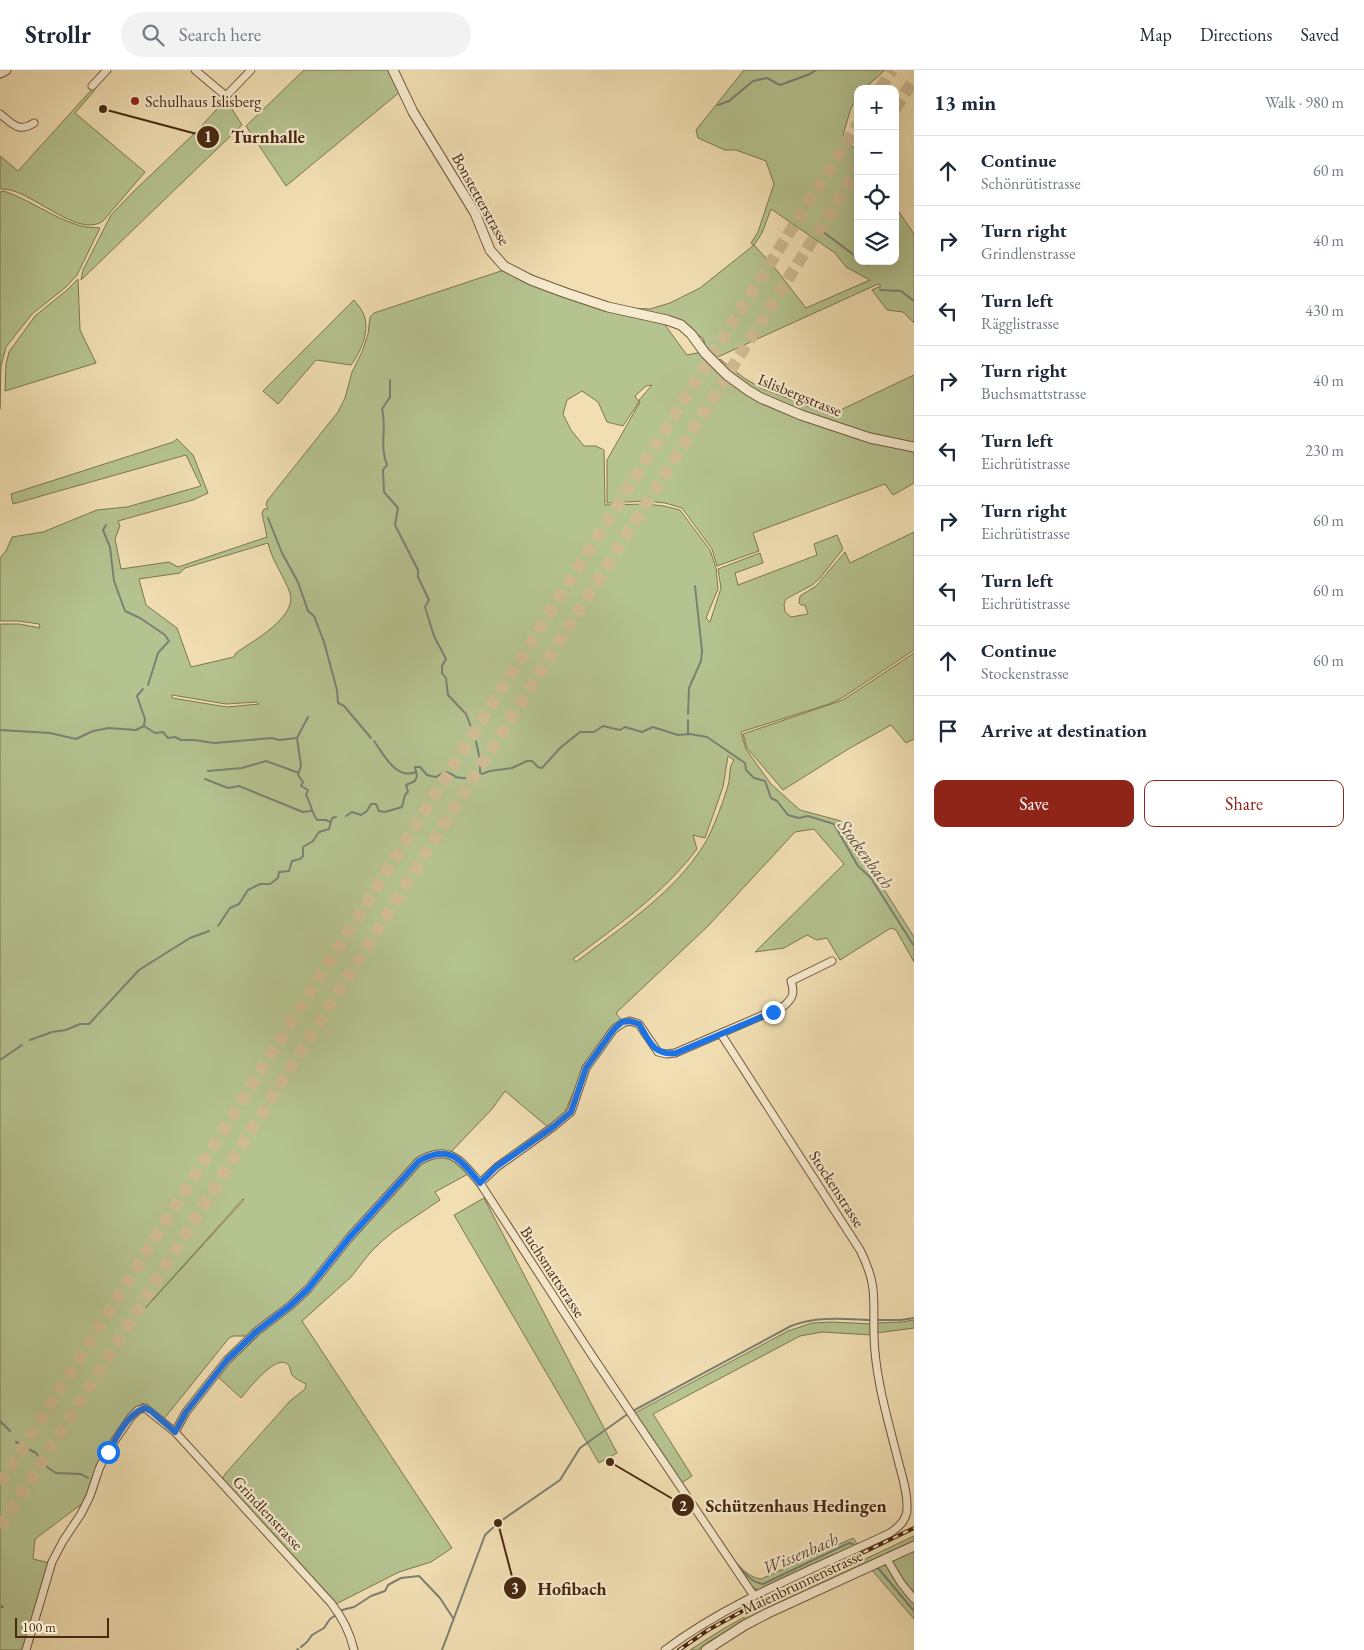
<!DOCTYPE html>
<meta charset="utf-8">
<style>
:root{--surface:#fff;--page:#f2f2f3;--text:#1f2937;--muted:#747a83;--line:#e0e1e3;--accent:#8f2418}
body{margin:0;font-family:"EB Garamond",serif;background:var(--page);color:var(--text)}
.controls{position:absolute;right:15px;top:15px;display:grid;overflow:hidden;border-radius:10px;box-shadow:0 5px 20px #0002}
.controls button{width:45px;height:45px;display:grid;place-items:center;padding:0;border:0;border-bottom:1px solid var(--line);background:var(--surface);color:var(--text);font:25px sans-serif}
.scale{position:absolute;left:15px;bottom:12px;width:94px;box-sizing:border-box;padding-left:5px;border:2px solid #482911;border-top:0;font-size:14px;line-height:18px;white-space:nowrap;color:#482911;-webkit-text-stroke:4px #f6eace;paint-order:stroke}
.stop{position:absolute;width:15px;height:15px;margin:-11px;border:4px solid #1a73e8;border-radius:50%;background:#fff}
.stop.end{background:#1a73e8;border-color:#fff;box-shadow:0 1px 5px #0008}
.list{margin:0;padding:0;list-style:none}
h2{display:flex;justify-content:space-between;align-items:center;height:65px;margin:0;padding:0 20px;font-size:21px}
h2 small{font-size:16px;font-weight:400;color:var(--muted)}
.list li{display:grid;grid-template-columns:32px 1fr auto;gap:15px;align-items:center;box-sizing:border-box;height:70px;padding:0 20px;border-top:1px solid var(--line)}
.list b{display:block;font-size:19px;white-space:nowrap}
.list p{margin:0;font-size:16px;white-space:nowrap;color:var(--muted)}
.list em{font-size:16px;font-style:normal;color:var(--muted)}
.actions{display:flex;gap:10px;padding:15px 20px}
.actions a{flex:1;padding:11px 0;border:1px solid var(--accent);border-radius:10px;text-align:center;font-size:18px;color:var(--accent)}
.actions .main{background:var(--accent);color:#fff}
.icon{flex:none;width:28px;height:28px;fill:none;stroke:currentColor;stroke-width:2;stroke-linecap:round;stroke-linejoin:round}
.map{position:relative;flex:none;width:914px;height:1580px;overflow:hidden}
header{display:flex;align-items:center;gap:30px;box-sizing:border-box;height:70px;padding:0 25px;background:var(--surface);border-bottom:1px solid var(--line)}
header strong{font-size:24px}
nav{display:flex;gap:28px;margin-inline-start:auto;font-size:18px}
.search{width:350px;height:45px;background:var(--page);display:flex;align-items:center;gap:12px;box-sizing:border-box;padding:0 18px;border-radius:28px;color:var(--muted);font-size:19px}
main{display:flex}
aside{flex:1;background:var(--surface)}
.map>svg:first-child{display:block}
.green{fill:#b5c390;stroke:#7e7650;fill-rule:evenodd}
.lines{fill:none;stroke-linecap:round;stroke-linejoin:round}
.stream{stroke:#7c8075;stroke-width:2}
.motorway-tunnel{stroke:#cfbb93;stroke-width:12;stroke-dasharray:12 6;stroke-linecap:butt}
.minor-casing{stroke:#72563a;stroke-width:9}
.tertiary-casing{stroke:#72563a;stroke-width:11}
.minor{stroke:#f6eace;stroke-width:7}
.tertiary{stroke:#f6eace;stroke-width:9}
.rail-casing{stroke:#482911;stroke-width:4}
.rail{stroke:#f6eace;stroke-width:2;stroke-dasharray:5.5;stroke-linecap:butt}
.route{stroke:#1a73e8;stroke-width:6}
.poi-dot{fill:#8f2418;stroke:#f6eace;stroke-width:2}
.labels{text-anchor:middle;dominant-baseline:central;stroke-width:4.5;stroke-linejoin:round;paint-order:stroke}
.poi-label{font-size:16px;fill:#482911;stroke:#f6eace;text-anchor:start}
.street-label{font-size:16px;fill:#482911;stroke:#f6eace}
.water-label{font-size:18px;font-style:italic;fill:#5e4d3a;stroke:#f6eace}
.leader{fill:none;stroke:#482911;stroke-width:2}
.callout-dot{fill:#482911;stroke:#f6eace;stroke-width:2}
.mark-label{font-size:15px;text-anchor:middle;font-weight:bold;fill:#fff}
.callout-label{font-size:18px;text-anchor:middle;font-weight:bold;fill:#482911;stroke:#f6eace;stroke-width:4.5;stroke-linejoin:round;paint-order:stroke}
</style>
<header>
<strong>Strollr</strong>
<div class="search"><svg class="icon" aria-label="search" viewBox="0 0 24 24"><circle cx="10" cy="10" r="6"/><path d="M15 15l6 6"/></svg>Search here</div>
<nav><a>Map</a><a>Directions</a><a>Saved</a></nav>
</header>
<main>
<div class="map">
<svg width="914" height="1580" viewBox="0 0 914 1580">
<rect width="100%" height="100%" fill="#f1dfb3"/>
<filter id="stains"><feTurbulence type="fractalNoise" baseFrequency=".004" numOctaves="4"/><feColorMatrix values="0 0 0 0 .2 0 0 0 0 .09 0 0 0 0 .02 0 0 0 .5 -.17"/></filter>
<radialGradient id="worn" r=".72"><stop offset=".6" stop-color="#630" stop-opacity="0"/><stop offset="1" stop-color="#630" stop-opacity=".3"/></radialGradient>
<!-- green -->
<path class="green" d="M304,0h86l11,21 -115,95 -40,-60z
M744,0h141l-21,19h-6v8l-7,11 -8,27 15,18v108h37v-55l19,28v89l-11,-11 -16,-2 -15,-20 9,-4 -3,-2 -169,77 40,32 165,56v34l-21,12 -8,-11 -132,49 6,18 -42,15 -5,-17 -30,-41 -17,-5 -19,-2 -39,2v-43l33,-58 -1,-2 13,-15 -6,1 -11,10 4,6 -16,24 -16,-4 -9,-20 -16,-11 -15,9 -4,14 8,16 13,16h12l8,4 1,55 41,-1 18,2 16,4 30,40 6,18 2,21 -12,29 4,4 11,-34 -3,-19 42,-16 3,10 -28,10 3,12 79,-30 -3,-11 23,-9 6,14 -23,29 -8,7 -26,14 -2,5 1,8 6,5 17,-3 -3,-9h-4l-2,-2 1,-7 16,-10 6,-7 23,-27 5,11 64,-31v118l-72,48 -13,6 -88,28 5,17 25,35 29,26 41,11 73,116v25l-18,-32 -5,-2 -51,32 -13,-22 -10,2 -10,-5 -23,13 -29,4 89,-88 -30,-35 -19,3 -87,94 -92,87 6,8 -13,8 -26,41 -19,44 -15,14 -44,-37 -13,18 -41,43 -33,8 -118,134 -52,42h-15l-4,2 -66,82 -21,-17 -26,29 -17,30 -16,41 -48,36 -2,20 17,4 -24,87h-26v-1026h19l21,4 -1,-4 -20,-3h-19v-63l6,-7 6,-14 31,-5 54,-22 30,-3 74,-21 -15,-31 -173,49 -2,-10 162,-52 4,-3 16,16 15,38 -15,7 -75,21 2,5 -5,13 6,30 48,-7 9,5 89,-30 -5,-24 2,-4h4l-2,-4 1,-4 71,-89 7,-14 7,-26 10,-20 6,-18 2,-17 4,-4 130,-43 28,13 96,25 22,1 20,-6 30,-15 54,-43 -3,-2 7,-11 16,-48 -8,-23 -30,-11h-11l-27,-12 -2,-8zM771,139l64,44 11,14 24,13 -64,28 -31,-40 -21,-23 8,-12zM672,249l31,19 4,13 -20,4 -22,-30zM268,473c4,18 16,33 22,50 8,24 -39,49 -54,60l-2,4 -43,10 -14,-39 -31,-23 -7,-26 41,-6 5,-5zM172,625l54,9 31,-2 2,2 -32,3 -55,-9zM728,686l6,4c-5,7 -4,14 -5,22 -4,15 -16,48 -24,61 -29,49 -85,85 -129,119l-3,-3c45,-34 90,-65 124,-110l-4,-14 12,3 18,-51zM243,1129l1,1 -105,115z
M95,16h1l-2,5 -19,22 70,59 -42,49c-26,19 -75,-35 -103,-32v-33l18,15z
M224,31l6,5 12,19 -161,155 2,-10 28,-55 23,-24 64,-61z
M4,121c26,9 48,26 74,34 8,3 17,2 22,3l-23,47 -11,12 -34,27 -26,33 -5,19 -1,43v-217z
M78,209l2,51 16,33 -91,28 1,-27 3,-12 26,-36 32,-26z
M354,230c3,4 7,8 9,13 8,16 -2,39 -12,52l-35,-5 -38,44 -15,-13z
M720,289l24,19 17,10 69,27 84,-40v69l-25,-4 -87,-27 -52,-24 -32,-28z
M914,583v86l-8,4 -15,-18 -41,23 -67,42 -36,-42 -4,-14 100,-34z
M443,1085l16,7 24,28 8,15 -23,-31 -33,18 5,8 -46,31 -12,10 -13,13 -18,23 -49,44 150,227 -21,14 -32,10 -63,32 -112,-121 -1,-5 2,-4 65,-73 15,-12 1,-5c-4,-2 -10,-5 -13,-8 -4,-5 -2,-11 -7,-13 -13,-6 -37,26 -45,35l-24,-22 30,-34 47,-38 127,-142z
M484,1128l133,255 -18,10 -145,-248z
M914,1250v8l-38,5v-10l26,-1z
M831,1252l41,2v11l-50,-3 -22,4 -147,78 39,62 -12,8 -47,-70 155,-83 24,-8z
M914,1466v5l-156,72 -48,28 -12,9h-8l33,-21 34,-19z
M853,1468l6,8 -97,44h-5l-6,-4 -32,-44 2,-2c9,14 22,37 40,39z
M914,1479v46c-5,-7 -27,-30 -19,-37 5,-4 13,-6 19,-9z
M884,1495l5,3 25,34v17l-43,-50z"/>
<g class="lines">
<!-- stream -->
<path class="stream" d="M718,35l11,-4 24,-20 14,-3 13,7 30,-11 6,-4
M822,161l36,27
M862,191l6,4
M880,220l21,1 13,10
M390,310v17l-8,12c5,20 -3,36 5,56l-4,5 1,22 14,16 -3,17 23,45v7l11,23 -4,7 9,29 12,23 -4,7v7l4,5 2,17 18,19 9,23 5,23v14
M268,448l14,35 16,29 10,29 6,5 10,26 13,48 1,13 6,3 27,32
M106,455l-3,5 7,17 4,34 11,30 15,7 25,17 4,6 -11,12 -10,32
M143,619l-6,7 8,23 -1,6
M688,644l1,-26 12,-27 1,-10 -7,-65
M308,647l-11,21 4,28 -3,9 5,7 -2,4 7,4 -2,5c5,9 6,18 11,25h9l4,2
M0,660l50,3 26,6 17,-8 16,-3 27,2 8,-4 11,7 8,-1 5,6 7,-1 6,3h13l20,3 58,-5 7,2 18,-2
M688,663v-13
M374,671c10,14 22,39 42,31
M208,701l34,-3 24,-7 33,12
M205,709l23,9 11,-2 64,26 8,-1
M346,746l6,-4 9,3 6,-4 4,-7h5l3,7 6,1 17,-5 3,-12 3,-3 -2,-7 9,-4 2,-5 -2,-9h5l7,8 9,2c2,-1 6,-4 8,-5 4,-1 8,3 12,5 6,2 11,0 17,2l6,-4 11,-4 22,-3 15,-7h5l6,6 4,1 18,-20 20,-16h14l9,-6 17,4 5,-3 17,5 11,-5 25,8 12,-1 17,3 38,26 1,7 8,8 11,3 6,17 6,3 11,14 11,3 9,-2 26,8 24,42 13,12 43,68
M218,856l12,-18 9,-4 9,-14 12,-6h10l8,-6 1,-6 10,-1 3,-10 8,-2 3,-3v-9l10,-6 6,-9 10,-3 3,-11 4,-1
M30,970l22,-8 14,-2 14,-6h9l50,-54 51,-32 19,-7
M0,990l22,-15
M878,1250h23l13,-2
M631,1342l160,-86c27,-10 52,-7 80,-6
M0,1351l10,10
M16,1372l20,11 11,14 9,6 25,1 7,4
M737,1495c8,8 15,18 26,19l86,-41 4,1
M878,1498l36,43
M0,1536l3,1
M342,1540l12,-3 17,-11 14,-5 3,-6 13,-7 18,-2 21,22 13,20
M301,1577l6,-5 5,-7 12,-7 6,-9 6,-4
M297,1580l1,-1
M442,1580l43,-115 13,-12 62,-43 20,-32 49,-35"/>
<!-- motorway-tunnel -->
<path class="motorway-tunnel" d="M880,19l12,-19
M895,39l19,-30
M0,1414l858,-1360
M0,1458l858,-1360"/>
<defs>
<path id="minor" d="M195,0l31,26 25,-26
M92,16l15,-16
M0,44c13,10 18,19 34,9
M480,1113l17,-16 56,-40 18,-15 15,-44 28,-39 9,-6 7,-2 9,3 19,28 8,2 9,-1 109,-47c9,-8 11,-13 7,-25l41,-20
M175,1362l11,-20 41,-52 29,-28 35,-27 17,-16 41,-51 70,-77c31,-18 42,0 61,22l111,171 163,242
M886,1488l15,25 13,16
M26,1580l26,-88 11,-21 18,-27 9,-18 9,-27 8,-17 24,-35 7,-7 7,-2 30,24 156,171c11,14 19,29 23,47
M665,1580c66,-50 150,-81 225,-117 9,-6 17,-13 17,-24 1,-17 -6,-36 -10,-53 -10,-39 -22,-80 -23,-120 -1,-38 4,-50 -14,-86l-139,-216"/>
<path id="tertiary" d="M393,0l20,42 62,101 15,37 14,16 27,14 35,13 42,14 59,13 14,5 10,9 14,19 22,22 22,16 12,7 40,17 69,23 44,9
M0,3l6,-3
M706,1580l39,-25 23,-12 146,-67"/>
</defs>
<!-- minor casing -->
<use href="#minor" class="minor-casing"/>
<!-- tertiary casing -->
<use href="#tertiary" class="tertiary-casing"/>
<!-- minor -->
<use href="#minor" class="minor"/>
<!-- tertiary -->
<use href="#tertiary" class="tertiary"/>
<defs>
<path id="rail" d="M679,1580l29,-20 42,-23 164,-79"/>
</defs>
<!-- rail casing -->
<use href="#rail" class="rail-casing"/>
<!-- rail -->
<use href="#rail" class="rail"/>
</g>
<g class="lines">
<!-- route -->
<path class="route" d="M108,1382c9,-15 20,-39 37,-44l6,3 24,21 11,-20 41,-52 29,-28 35,-27 17,-16 41,-51 70,-77c31,-18 42,0 61,22l16,-16 57,-40 18,-15 15,-44 28,-39 8,-7 8,-1 9,3c10,16 14,32 37,29l97,-41"/>
</g>
<!-- markers -->
<circle class="poi-dot" cx="135" cy="31" r="5"/>
<g class="labels">
<!-- poi labels -->
<g class="poi-label">
<text x="145" y="31">Schulhaus Islisberg</text>
</g>
<!-- street labels -->
<g class="street-label">
<text transform="translate(481 129) rotate(61)">Bonstetterstrasse</text>
<text transform="translate(800 325) rotate(22)">Islisbergstrasse</text>
<text transform="translate(837 1119) rotate(57)">Stockenstrasse</text>
<text transform="translate(553 1202) rotate(57)">Buchsmattstrasse</text>
<text transform="translate(268 1443) rotate(47)">Grindlenstrasse</text>
<text transform="translate(802 1512) rotate(-25)">Maienbrunnenstrasse</text>
</g>
<!-- water labels -->
<g class="water-label">
<text transform="translate(866 784) rotate(54)">Stockenbach</text>
<text transform="translate(800 1483) rotate(-23)">Wissenbach</text>
</g>
</g>
<!-- callouts -->
<path class="leader" d="M103 39L208 67M610 1392L683 1435M498 1453L515 1518"/>
<g class="callout-dot">
<circle cx="103" cy="39" r="5"/>
<circle cx="610" cy="1392" r="5"/>
<circle cx="498" cy="1453" r="5"/>
<circle cx="208" cy="67" r="12"/>
<circle cx="683" cy="1435" r="12"/>
<circle cx="515" cy="1518" r="12"/>
</g>
<g class="mark-label">
<text x="208" y="72">1</text>
<text x="683" y="1441">2</text>
<text x="515" y="1524">3</text>
</g>
<g class="callout-label">
<text x="268" y="73">Turnhalle</text>
<text x="796" y="1442">Schützenhaus Hedingen</text>
<text x="572" y="1525">Hofibach</text>
</g>
<rect width="100%" height="100%" filter="url(#stains)"/>
<rect width="100%" height="100%" fill="url(#worn)"/>
</svg>
<div class="controls">
<button>+</button>
<button>−</button>
<button><svg class="icon" aria-label="locate" viewBox="0 0 24 24"><circle cx="12" cy="12" r="6"/><path d="M12 2v4M12 18v4M2 12h4M18 12h4"/></svg></button>
<button><svg class="icon" aria-label="layers" viewBox="0 0 24 24"><path d="M12 4l9 5-9 5-9-5zM3 14l9 5 9-5"/></svg></button>
</div>
<div class="scale">100 m</div>
<div class="stop" style="left:108px;top:1382px"></div>
<div class="stop end" style="left:773px;top:942px"></div>
</div>
<aside>
<h2>13 min<small>Walk · 980 m</small></h2>
<ul class="list">
<li><svg class="icon" aria-label="ahead" viewBox="0 0 24 24"><path d="M12 20V5M6 11l6-6 6 6"/></svg><div><b>Continue</b><p>Schönrütistrasse</p></div><em>60 m</em></li>
<li><svg class="icon" aria-label="right" viewBox="0 0 24 24"><path d="M7 20v-9h11M14 6l5 5-5 5"/></svg><div><b>Turn right</b><p>Grindlenstrasse</p></div><em>40 m</em></li>
<li><svg class="icon" aria-label="left" viewBox="0 0 24 24"><path d="M17 20v-9H6M10 6l-5 5 5 5"/></svg><div><b>Turn left</b><p>Rägglistrasse</p></div><em>430 m</em></li>
<li><svg class="icon" aria-label="right" viewBox="0 0 24 24"><path d="M7 20v-9h11M14 6l5 5-5 5"/></svg><div><b>Turn right</b><p>Buchsmattstrasse</p></div><em>40 m</em></li>
<li><svg class="icon" aria-label="left" viewBox="0 0 24 24"><path d="M17 20v-9H6M10 6l-5 5 5 5"/></svg><div><b>Turn left</b><p>Eichrütistrasse</p></div><em>230 m</em></li>
<li><svg class="icon" aria-label="right" viewBox="0 0 24 24"><path d="M7 20v-9h11M14 6l5 5-5 5"/></svg><div><b>Turn right</b><p>Eichrütistrasse</p></div><em>60 m</em></li>
<li><svg class="icon" aria-label="left" viewBox="0 0 24 24"><path d="M17 20v-9H6M10 6l-5 5 5 5"/></svg><div><b>Turn left</b><p>Eichrütistrasse</p></div><em>60 m</em></li>
<li><svg class="icon" aria-label="ahead" viewBox="0 0 24 24"><path d="M12 20V5M6 11l6-6 6 6"/></svg><div><b>Continue</b><p>Stockenstrasse</p></div><em>60 m</em></li>
<li><svg class="icon" aria-label="arrive" viewBox="0 0 24 24"><path d="M6 21V4h12l-3 4 3 4H6"/></svg><div><b>Arrive at destination</b></div></li>
</ul>
<div class="actions"><a class="main">Save</a><a>Share</a></div>
</aside>
</main>
